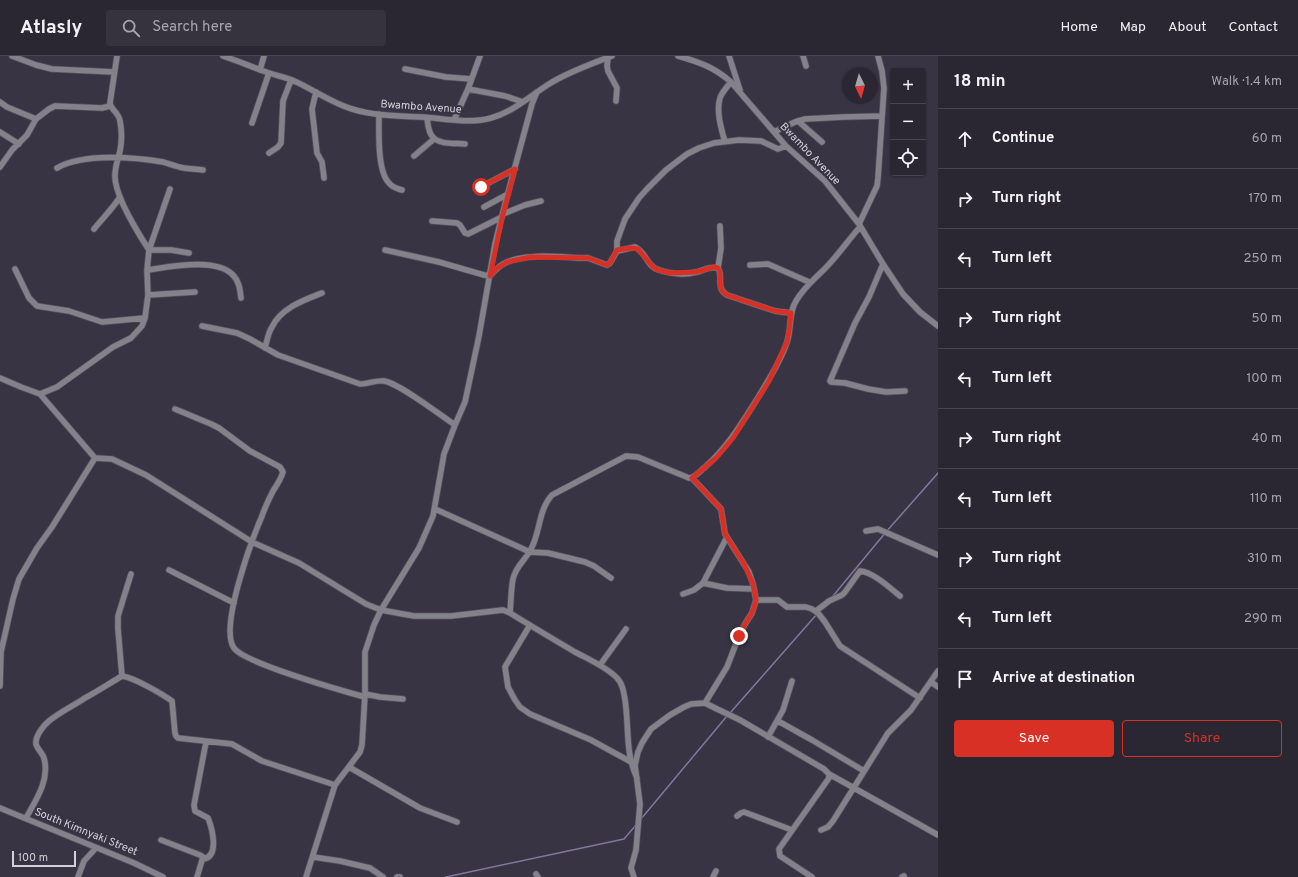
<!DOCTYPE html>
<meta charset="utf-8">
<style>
:root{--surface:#2a2732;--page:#36333e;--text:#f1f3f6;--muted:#a5a5ac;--line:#46444d;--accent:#d93025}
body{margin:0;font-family:Overpass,sans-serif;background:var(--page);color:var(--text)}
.controls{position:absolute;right:12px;top:12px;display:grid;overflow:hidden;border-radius:4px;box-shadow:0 1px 3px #0004}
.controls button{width:36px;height:36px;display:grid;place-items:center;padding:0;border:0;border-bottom:1px solid var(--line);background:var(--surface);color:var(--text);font:20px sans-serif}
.compass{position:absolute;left:842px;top:12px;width:36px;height:36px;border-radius:50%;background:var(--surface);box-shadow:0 1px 3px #0004;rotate:175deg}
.scale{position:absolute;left:12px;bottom:10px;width:64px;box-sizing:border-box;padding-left:4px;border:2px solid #d2d0d9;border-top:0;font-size:11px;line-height:14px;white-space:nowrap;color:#d2d0d9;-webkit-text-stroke:3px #383443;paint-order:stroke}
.stop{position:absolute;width:12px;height:12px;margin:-9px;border:3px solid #d93025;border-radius:50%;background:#fff}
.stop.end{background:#d93025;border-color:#fff;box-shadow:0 1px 4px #0008}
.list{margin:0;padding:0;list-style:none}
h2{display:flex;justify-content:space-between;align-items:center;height:52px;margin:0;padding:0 16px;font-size:17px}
h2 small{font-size:13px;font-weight:400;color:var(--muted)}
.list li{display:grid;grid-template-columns:26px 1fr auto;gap:12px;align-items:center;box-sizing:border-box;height:60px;padding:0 16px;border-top:1px solid var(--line)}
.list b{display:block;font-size:15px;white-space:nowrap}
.list em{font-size:13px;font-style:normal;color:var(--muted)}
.actions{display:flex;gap:8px;padding:12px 16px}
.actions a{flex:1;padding:9px 0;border:1px solid var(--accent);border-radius:4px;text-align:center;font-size:14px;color:var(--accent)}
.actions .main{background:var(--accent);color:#fff}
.icon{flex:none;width:22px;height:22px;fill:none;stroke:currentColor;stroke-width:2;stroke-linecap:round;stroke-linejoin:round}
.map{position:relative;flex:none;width:938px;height:821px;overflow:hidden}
header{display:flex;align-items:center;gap:24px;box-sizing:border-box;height:56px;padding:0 20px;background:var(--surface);border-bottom:1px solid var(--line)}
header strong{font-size:19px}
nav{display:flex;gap:22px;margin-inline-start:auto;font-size:14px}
.search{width:280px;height:36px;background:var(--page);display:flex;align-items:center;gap:10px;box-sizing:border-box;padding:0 14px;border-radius:4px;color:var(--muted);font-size:15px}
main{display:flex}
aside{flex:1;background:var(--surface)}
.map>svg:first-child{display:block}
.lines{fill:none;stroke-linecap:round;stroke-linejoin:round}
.stream{stroke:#82789f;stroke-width:1.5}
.minor-casing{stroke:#54505e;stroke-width:7}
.minor{stroke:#83818a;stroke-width:5.5}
.route{stroke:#d93025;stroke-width:5}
.labels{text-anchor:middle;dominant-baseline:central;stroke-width:4;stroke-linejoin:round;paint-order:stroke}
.street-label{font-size:11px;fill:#d2d0d9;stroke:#383443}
</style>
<header>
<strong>Atlasly</strong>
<div class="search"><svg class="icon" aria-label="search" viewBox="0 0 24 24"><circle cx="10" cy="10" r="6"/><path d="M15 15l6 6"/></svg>Search here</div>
<nav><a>Home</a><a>Map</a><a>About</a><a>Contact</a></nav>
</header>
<main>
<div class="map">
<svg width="938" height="821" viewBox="0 0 938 821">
<rect width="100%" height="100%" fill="#383443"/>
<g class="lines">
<!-- stream -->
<path class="stream" d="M833,540l53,-64 52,-59
M730,657l87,-99
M641,763l86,-103
M446,821l178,-38 12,-14"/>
<defs>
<path id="minor" d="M12,0l24,9 16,4 62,3
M117,0l-7,47c1,7 9,10 10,18 2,10 2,20 0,30 -2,8 -5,16 -5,24 -1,20 23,58 34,75h22l18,3
M223,0c15,5 29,11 43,16 9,3 18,5 26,8 21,9 39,23 60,29 26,8 55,7 82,9 18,2 39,5 57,0 22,-6 39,-22 58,-34 19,-12 42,-20 63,-28
M678,0c21,6 36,11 53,26l55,64 39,35 34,43 24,40 20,30 17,18 18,14
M729,0l11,34
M803,0l3,10
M608,2l-1,8 1,5 9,17 -1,13
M405,13l41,8 25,2
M260,14l4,-14
M468,33l37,7 18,6
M316,36l-4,17 5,44 5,9 2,16
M0,46l7,5 29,12
M379,58c0,17 -2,57 10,69 3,4 9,6 13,7
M427,62c1,6 1,13 5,18 6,9 24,7 33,8
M454,64l14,-31 12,-33
M798,65l24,21
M252,67l17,-50
M0,76l19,12
M774,76l21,-10 10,-3 39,-2 38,-1
M725,86c-4,-14 -9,-31 -5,-44 2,-6 7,-11 11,-16
M269,97l9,-6 3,-4 2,-42 8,-21
M414,100l20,-17
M0,111l12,-17 15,-15 9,-16 13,-10 6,-3 47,2 8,-2
M57,112c26,-15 77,-11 106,-6 7,2 14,5 21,6 6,1 12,1 19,2
M477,133l38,-20
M484,151l24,-13
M503,158l22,-9 16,-4
M432,165l25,2 3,2 5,8 3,1 34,-17
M859,168l18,-38 1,-8 6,-90 -2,-17 -4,-15
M94,173c9,-11 19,-21 26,-32
M385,194l54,12 45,13 6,1c5,-6 10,-11 17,-14 23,-9 50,-5 74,-4h7l19,7 3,-2 7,-12v-10l8,-22 14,-21 8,-9 19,-19 21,-16 12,-6 15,-5 25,-3 22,1 17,8 8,-3
M617,195l18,-4c11,5 12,20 24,23 12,4 26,5 38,2 7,-2 13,-6 21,-4 6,10 -3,20 9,27l48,16 16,2
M883,208l-14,33 -14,26 -25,58 1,1 14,1 23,6 18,3 19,-1
M750,209l18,-1 41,18
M718,212l3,-20 -1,-22
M15,213l14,29 8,8 32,5 33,11 43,-4
M147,214c22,-3 69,-13 86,5 6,6 7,14 8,23
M148,239l47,-3
M202,270l35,7 13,6 28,16 82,29c8,0 16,-4 24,-3 15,2 56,34 71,44
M265,292c2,-7 3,-15 7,-21 9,-19 32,-27 50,-34
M0,322l21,9 19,7 55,64 17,1 34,16 106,67 47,21 67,41 15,6 33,6h37l52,-6 7,3c21,13 43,26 65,39 13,7 32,15 42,26 4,4 6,10 7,16 6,29 0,57 13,84
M40,338l17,-7 56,-40 18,-9 11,-12 3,-8 3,-23 -1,-25 2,-20 21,-61
M175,353l36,15 8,4 31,23 30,16 3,5c-2,7 -6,13 -10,19 -4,8 -8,16 -11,25 -10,23 -43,112 -28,132 10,15 109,43 131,49
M692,422l29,31 4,25 24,38 4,12 3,16 -4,13 -7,11 -6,12 -12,31 -22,36
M435,453l95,43 18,1 37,9 9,4 17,12
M866,475l12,-2 60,26
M169,514l65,33
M703,527l24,5 27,1
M683,538l11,-4 9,-7 24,-46
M756,544h22l9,7h19l6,2 6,4 7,9 15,24 80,52
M816,555l13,-10 13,-6 3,-3 15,-21c13,1 30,17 40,25
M510,557c1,-12 1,-24 3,-34 3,-14 14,-20 19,-32 8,-16 7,-38 20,-52l74,-39 12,1 51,21c6,0 10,-6 15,-10 24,-21 38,-45 55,-72 10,-17 22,-35 28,-54 5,-15 1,-28 9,-41 10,-17 23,-25 35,-39 10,-11 19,-24 29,-35
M530,569l-25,42 3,20 7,13 5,7 10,7 61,26 40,22
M600,609l26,-36
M122,620l-4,-47v-13l13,-42
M931,626l7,5
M0,630l1,-34 12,-53 6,-20 18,-31 15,-21 43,-69
M365,638l15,3 23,2
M778,665l34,19 52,31
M768,681l15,-27 9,-29
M349,711l71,41 37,14
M829,718l109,61
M0,752l134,55 29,14
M737,760l4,-3 3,-1 48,18
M26,762c10,-18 24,-38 18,-60 -2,-6 -9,-11 -8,-16 0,-7 8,-17 13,-21 11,-9 24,-15 36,-23 13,-7 25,-15 37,-22 13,2 40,18 50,25l3,32 1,3 2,2 54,6 30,17 73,24
M821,774l7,-3 5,-6 55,-88 23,-23 27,-39
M161,784l39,15 3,2 -6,20
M313,801l27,4 30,7 13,9
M203,803c17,-2 9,-31 5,-41l-13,-7 -1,-6 12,-63
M536,818l2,3
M78,821l6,-16 12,-13
M306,821l29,-92 25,-33 2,-7 3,-51v-42l9,-27 7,-15 38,-62 14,-32 11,-62 11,-29 10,-23 14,-66 16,-92 10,-40 27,-100 5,-12
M397,821h3
M634,821l-3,-9 5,-18 4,-46 -5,-39 3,-13 4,-9 9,-14 19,-14 14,-8 7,-3 14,-1 10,5 25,12 84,49 5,5v4l-50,71 1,7 32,21
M713,821l3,-6
M902,821l2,-1"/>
</defs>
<!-- minor casing -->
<use href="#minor" class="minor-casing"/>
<!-- minor -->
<use href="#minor" class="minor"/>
</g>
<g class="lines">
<!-- route -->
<path class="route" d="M481,131l34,-18 -13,49 -12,58 6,-7 11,-7 24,-5 57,1 19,7 3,-2 7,-13 14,-2 7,1 15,18 5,3 12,3 26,-1 18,-5 4,1c6,10 -3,20 9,27l48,16 16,2 -2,18 -2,11 -18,39 -36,57 -17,20 -24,20 29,31 4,25 19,30 9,20 3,16 -2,7 -2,6 -7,11 -6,12"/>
</g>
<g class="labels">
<!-- street labels -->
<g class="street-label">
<text transform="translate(421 51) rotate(4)">Bwambo Avenue</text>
<text transform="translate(810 98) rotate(46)">Bwambo Avenue</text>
<text transform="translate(86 776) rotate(22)">South Kimnyaki Street</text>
</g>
</g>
</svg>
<div class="controls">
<button>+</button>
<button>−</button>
<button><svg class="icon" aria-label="locate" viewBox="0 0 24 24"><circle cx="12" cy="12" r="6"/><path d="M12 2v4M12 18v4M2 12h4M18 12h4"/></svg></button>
</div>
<svg class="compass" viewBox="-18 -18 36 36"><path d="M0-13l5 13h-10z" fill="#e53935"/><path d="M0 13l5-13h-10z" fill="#a5a5ac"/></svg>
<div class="scale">100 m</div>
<div class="stop" style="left:481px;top:131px"></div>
<div class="stop end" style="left:739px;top:580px"></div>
</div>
<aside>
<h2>18 min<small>Walk · 1.4 km</small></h2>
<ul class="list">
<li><svg class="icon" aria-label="ahead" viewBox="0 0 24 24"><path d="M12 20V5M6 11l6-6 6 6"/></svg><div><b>Continue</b></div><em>60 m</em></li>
<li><svg class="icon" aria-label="right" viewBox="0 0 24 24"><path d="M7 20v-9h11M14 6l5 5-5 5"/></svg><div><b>Turn right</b></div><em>170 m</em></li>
<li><svg class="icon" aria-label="left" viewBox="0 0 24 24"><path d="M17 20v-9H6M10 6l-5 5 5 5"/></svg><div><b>Turn left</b></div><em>250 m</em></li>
<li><svg class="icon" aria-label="right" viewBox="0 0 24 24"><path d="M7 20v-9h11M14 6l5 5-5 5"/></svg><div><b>Turn right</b></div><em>50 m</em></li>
<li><svg class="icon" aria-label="left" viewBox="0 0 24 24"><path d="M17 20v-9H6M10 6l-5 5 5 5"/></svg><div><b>Turn left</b></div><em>100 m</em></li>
<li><svg class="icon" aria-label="right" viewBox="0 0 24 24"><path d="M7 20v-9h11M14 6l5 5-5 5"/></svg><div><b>Turn right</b></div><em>40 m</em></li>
<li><svg class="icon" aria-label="left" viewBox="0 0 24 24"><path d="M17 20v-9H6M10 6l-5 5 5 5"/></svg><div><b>Turn left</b></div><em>110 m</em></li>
<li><svg class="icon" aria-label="right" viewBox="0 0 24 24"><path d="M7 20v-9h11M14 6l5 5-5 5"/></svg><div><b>Turn right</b></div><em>310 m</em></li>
<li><svg class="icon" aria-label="left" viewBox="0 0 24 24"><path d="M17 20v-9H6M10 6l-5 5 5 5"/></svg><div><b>Turn left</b></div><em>290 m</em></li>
<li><svg class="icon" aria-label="arrive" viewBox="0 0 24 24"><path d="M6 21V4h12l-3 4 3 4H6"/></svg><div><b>Arrive at destination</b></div></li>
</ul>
<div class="actions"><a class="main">Save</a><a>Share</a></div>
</aside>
</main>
